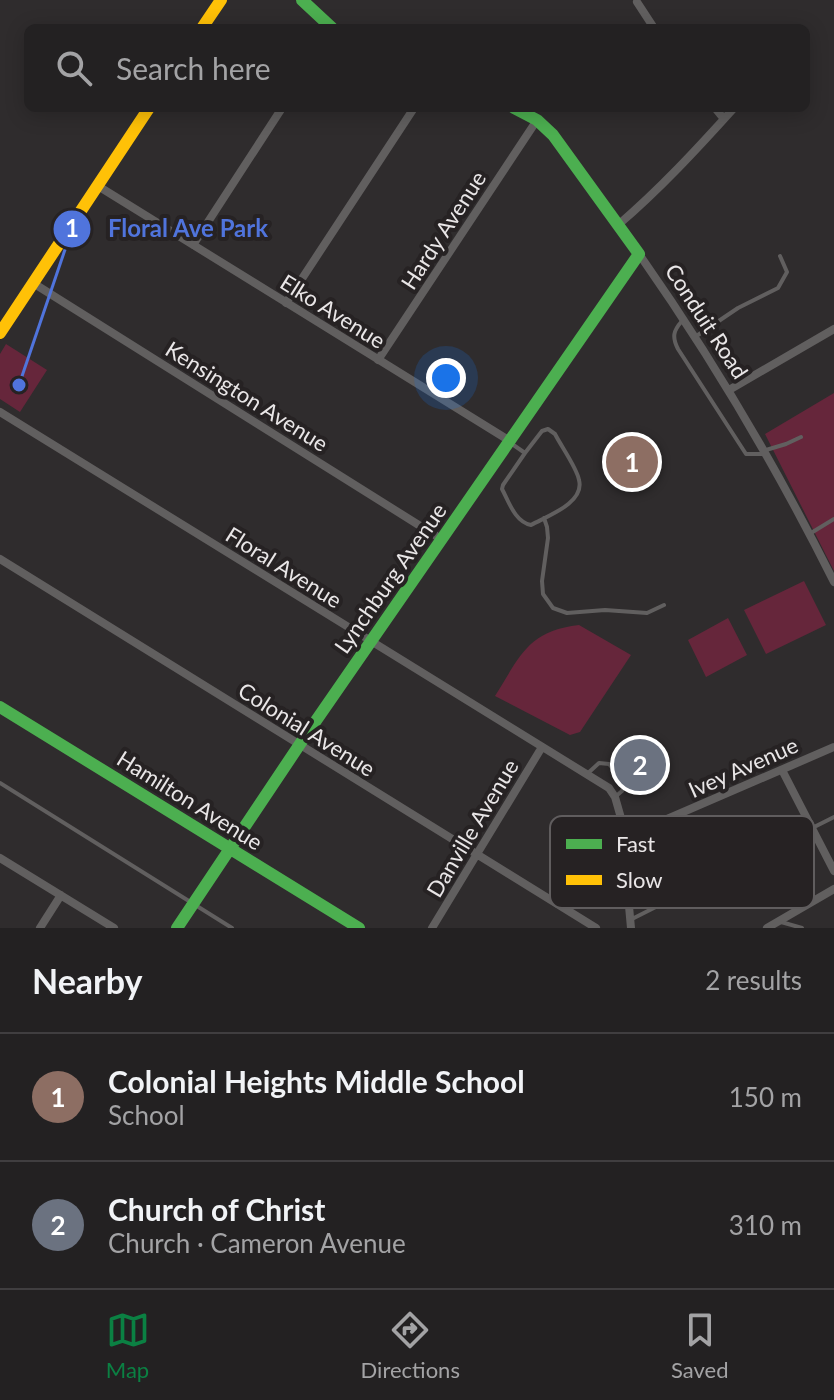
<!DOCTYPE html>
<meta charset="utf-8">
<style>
:root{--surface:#232122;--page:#2b292a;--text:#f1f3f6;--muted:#a3a3a5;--line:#403e40;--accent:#0b8043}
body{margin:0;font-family:Lato,sans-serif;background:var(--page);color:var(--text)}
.you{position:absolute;left:446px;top:378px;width:28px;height:28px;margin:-20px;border:6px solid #fff;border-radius:50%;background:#1a73e8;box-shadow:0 0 0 12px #1a73e833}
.badge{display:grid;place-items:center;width:52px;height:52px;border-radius:50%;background:var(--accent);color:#fff;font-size:26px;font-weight:700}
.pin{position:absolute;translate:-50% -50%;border:4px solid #fff;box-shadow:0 2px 8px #0006}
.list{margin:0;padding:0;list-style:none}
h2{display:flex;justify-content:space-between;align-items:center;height:104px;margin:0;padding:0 32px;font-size:34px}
h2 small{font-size:26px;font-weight:400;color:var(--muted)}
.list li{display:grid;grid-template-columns:52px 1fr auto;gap:24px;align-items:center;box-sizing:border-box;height:128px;padding:0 32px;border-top:2px solid var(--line)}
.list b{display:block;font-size:30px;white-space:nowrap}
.list p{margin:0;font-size:26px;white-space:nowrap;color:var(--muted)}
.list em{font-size:26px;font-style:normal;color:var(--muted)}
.icon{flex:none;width:44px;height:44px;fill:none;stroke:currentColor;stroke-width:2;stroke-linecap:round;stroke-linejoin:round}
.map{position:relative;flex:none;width:834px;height:928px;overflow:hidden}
.search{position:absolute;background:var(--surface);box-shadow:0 4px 20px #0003;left:24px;right:24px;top:24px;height:88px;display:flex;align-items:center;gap:20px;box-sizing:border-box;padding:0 28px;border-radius:12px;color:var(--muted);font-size:30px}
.sheet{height:360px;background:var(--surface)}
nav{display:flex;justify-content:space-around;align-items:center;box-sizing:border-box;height:112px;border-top:2px solid var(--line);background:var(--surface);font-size:22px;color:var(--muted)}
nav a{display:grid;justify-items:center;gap:4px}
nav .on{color:var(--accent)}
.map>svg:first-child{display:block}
.green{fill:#66263b}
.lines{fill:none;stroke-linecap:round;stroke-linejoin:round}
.lane{stroke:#615f5f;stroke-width:4}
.street{stroke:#615f5f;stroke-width:8}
.fast{stroke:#4caf50;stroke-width:12}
.slow{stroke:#ffc107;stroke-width:12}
.labels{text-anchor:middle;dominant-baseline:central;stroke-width:8;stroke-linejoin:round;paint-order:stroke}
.street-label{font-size:22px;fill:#e9e6e7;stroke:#262223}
.key{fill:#262223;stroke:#605d5e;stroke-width:2}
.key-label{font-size:22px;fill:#e9e6e7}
.leader{fill:none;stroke:#5074dc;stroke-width:3}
.callout-dot{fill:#5074dc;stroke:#262223;stroke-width:3}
.mark-label{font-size:24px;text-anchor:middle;font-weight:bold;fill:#fff}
.callout-label{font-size:24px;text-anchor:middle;font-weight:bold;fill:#5074dc;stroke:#262223;stroke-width:8;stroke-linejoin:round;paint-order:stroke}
</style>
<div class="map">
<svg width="834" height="928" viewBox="0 0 834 928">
<rect width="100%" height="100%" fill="#2f2c2d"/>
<!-- green -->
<path class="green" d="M6,344l41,26 -27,42 -20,-13v-45z
M834,393v178l-69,-137z
M804,581l22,44 -60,29 -22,-44z
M728,618l19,37 -41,22 -18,-37z
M579,625l52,30 -51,77 -10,3 -75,-39c25,-39 32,-65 84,-71z"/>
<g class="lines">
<!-- lane -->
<path class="lane" d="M682,321c-9,10 -10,16 -4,28l68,105h18
M695,337l43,-29 40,-20 9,-16 -7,-16
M512,444l13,9 -22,32 -1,4c7,13 13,33 29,36 16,-9 54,-22 48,-45 -2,-12 -18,-34 -24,-46l-7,-5 -6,2 -17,22
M766,450l20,-6 15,-7
M544,518l3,9 1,11 -6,43 1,13 10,14 14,5 38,-3 42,3 17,-8
M811,533l23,-14
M587,774l12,-11 10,1 16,19 -3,8 -7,6
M0,783l232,145
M632,919l202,-102
M781,922l21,6"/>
<!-- street -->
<path class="street" d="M637,2l17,26
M715,108l9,11
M98,186l412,255
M618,225c42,-36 79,-76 116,-117
M193,245l89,-137
M639,254c73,104 138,214 195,328
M33,283l408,256
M286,303l128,-195
M378,360l159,-240
M729,390l105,-61
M0,412l609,376 6,9 6,21 10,110
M0,559l596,369
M782,770l52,101
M623,838l211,-91
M0,858l114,70
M40,928l21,-33
M432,928l110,-181
M767,928l67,-39"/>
<!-- fast -->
<path class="fast" d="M302,0l30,28
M0,707l359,221
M177,928l127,-190 335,-484 -86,-119 -16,-15 -23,-12"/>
<!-- slow -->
<path class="slow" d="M202,28l19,-28
M0,333l149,-225"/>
</g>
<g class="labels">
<!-- street labels -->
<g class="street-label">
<text transform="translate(443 230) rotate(-57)">Hardy Avenue</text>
<text transform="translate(333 311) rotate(32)">Elko Avenue</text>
<text transform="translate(707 321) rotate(57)">Conduit Road</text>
<text transform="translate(247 396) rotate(32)">Kensington Avenue</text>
<text transform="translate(284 567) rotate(32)">Floral Avenue</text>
<text transform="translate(390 578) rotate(-55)">Lynchburg Avenue</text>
<text transform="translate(307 729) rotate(32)">Colonial Avenue</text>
<text transform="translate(743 767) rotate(-24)">Ivey Avenue</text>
<text transform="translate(190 800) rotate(32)">Hamilton Avenue</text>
<text transform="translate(472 828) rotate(-59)">Danville Avenue</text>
</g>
</g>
<!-- legend -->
<rect x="550" y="816" width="264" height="92" rx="12" class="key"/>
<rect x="566" y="839" width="36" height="10" fill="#4caf50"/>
<rect x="566" y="875" width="36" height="10" fill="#ffc107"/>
<g class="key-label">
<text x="616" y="852">Fast</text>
<text x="616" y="888">Slow</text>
</g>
<!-- callouts -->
<path class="leader" d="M19 385L72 229"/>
<g class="callout-dot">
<circle cx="19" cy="385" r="8"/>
<circle cx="72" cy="229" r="20"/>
</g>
<g class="mark-label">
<text x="72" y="237">1</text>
</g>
<g class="callout-label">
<text x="188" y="237">Floral Ave Park</text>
</g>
</svg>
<div class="you"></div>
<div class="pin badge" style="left:632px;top:462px;background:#8d6e63">1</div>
<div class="pin badge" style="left:640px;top:765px;background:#6b7280">2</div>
<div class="search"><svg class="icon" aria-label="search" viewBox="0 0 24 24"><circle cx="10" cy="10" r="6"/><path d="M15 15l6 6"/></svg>Search here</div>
</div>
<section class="sheet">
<h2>Nearby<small>2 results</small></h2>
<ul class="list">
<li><span class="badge" style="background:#8d6e63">1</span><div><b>Colonial Heights Middle School</b><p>School</p></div><em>150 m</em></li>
<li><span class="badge" style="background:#6b7280">2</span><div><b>Church of Christ</b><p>Church · Cameron Avenue</p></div><em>310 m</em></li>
</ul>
</section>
<nav>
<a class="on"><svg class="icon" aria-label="map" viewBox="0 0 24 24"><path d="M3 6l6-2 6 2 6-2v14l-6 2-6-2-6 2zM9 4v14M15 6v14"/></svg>Map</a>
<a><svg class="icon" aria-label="directions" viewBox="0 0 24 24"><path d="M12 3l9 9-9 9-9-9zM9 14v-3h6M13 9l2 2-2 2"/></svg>Directions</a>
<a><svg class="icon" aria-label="saved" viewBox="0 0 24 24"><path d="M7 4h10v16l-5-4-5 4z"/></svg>Saved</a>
</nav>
